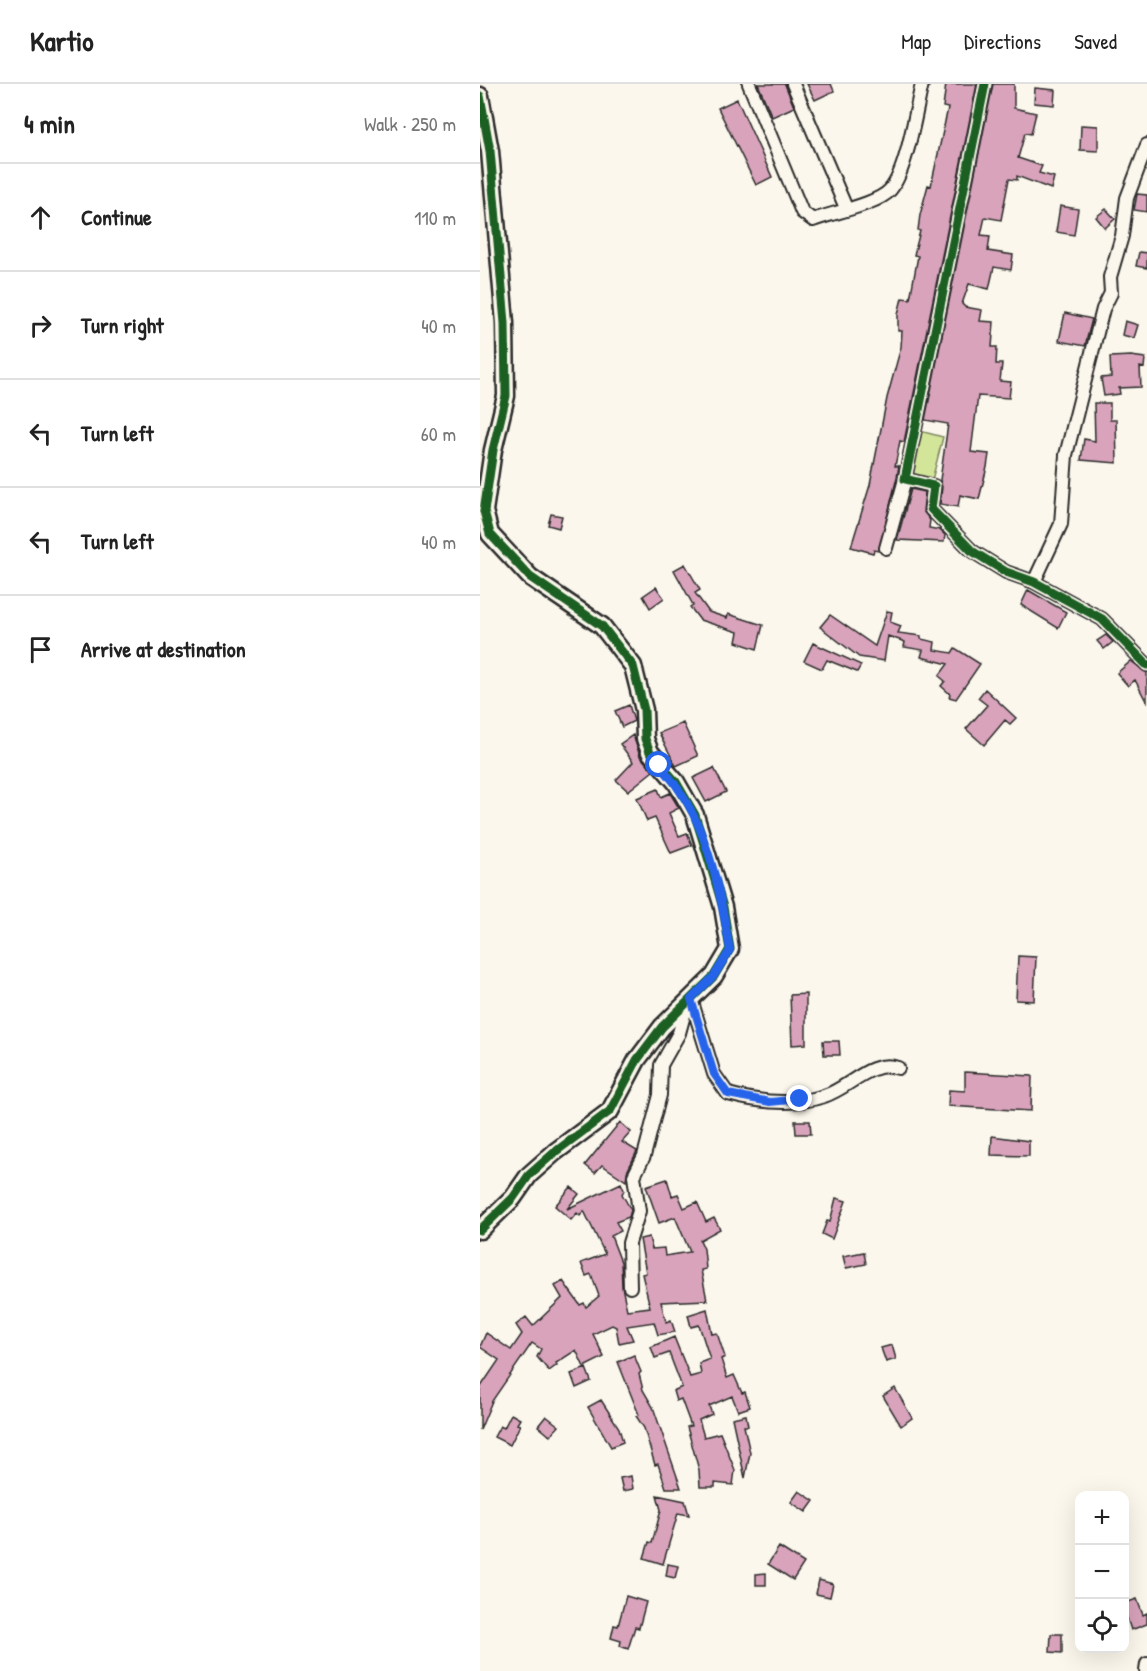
<!DOCTYPE html>
<meta charset="utf-8">
<style>
:root{--surface:#fff;--page:#f6f6f6;--text:#222;--muted:#767676;--line:#e0e0e0}
body{margin:0;font-family:"Patrick Hand",sans-serif;background:var(--page);color:var(--text)}
.controls{position:absolute;right:18px;bottom:18px;display:grid;overflow:hidden;border-radius:12px;box-shadow:0 6px 24px #0002}
.controls button{width:54px;height:54px;display:grid;place-items:center;padding:0;border:0;border-bottom:2px solid var(--line);background:var(--surface);color:var(--text);font:30px sans-serif}
.stop{position:absolute;width:18px;height:18px;margin:-14px;border:4px solid #2563eb;border-radius:50%;background:#fff}
.stop.end{background:#2563eb;border-color:#fff;box-shadow:0 2px 6px #0008}
.list{margin:0;padding:0;list-style:none}
h2{display:flex;justify-content:space-between;align-items:center;height:78px;margin:0;padding:0 24px;font-size:26px}
h2 small{font-size:20px;font-weight:400;color:var(--muted)}
.list li{display:grid;grid-template-columns:39px 1fr auto;gap:18px;align-items:center;box-sizing:border-box;height:108px;padding:0 24px;border-top:2px solid var(--line)}
.list b{display:block;font-size:22px;white-space:nowrap}
.list em{font-size:20px;font-style:normal;color:var(--muted)}
.icon{flex:none;width:33px;height:33px;fill:none;stroke:currentColor;stroke-width:2;stroke-linecap:round;stroke-linejoin:round}
.map{position:relative;flex:none;width:667px;height:1587px;overflow:hidden}
header{display:flex;align-items:center;gap:36px;box-sizing:border-box;height:84px;padding:0 30px;background:var(--surface);border-bottom:2px solid var(--line)}
header strong{font-size:28px}
nav{display:flex;gap:33px;margin-inline-start:auto;font-size:21px}
main{display:flex}
aside{flex:1;background:var(--surface)}
.map>svg:first-child{display:block}
.green{fill:#d3e599;stroke:#7f8862;stroke-width:1.5}
.building{fill:#d8a3bb;stroke:#2b2b2b;stroke-width:1.5}
.lines{fill:none;stroke-linecap:round;stroke-linejoin:round}
.minor-casing{stroke:#2b2b2b;stroke-width:16}
.tertiary-casing{stroke:#2b2b2b;stroke-width:21}
.minor{stroke:#fbf7ec;stroke-width:12}
.tertiary{stroke:#fbf7ec;stroke-width:16}
.cycleway-casing{stroke:#fbf7ec;stroke-width:13}
.cycleway{stroke:#1b5e20;stroke-width:9}
.route{stroke:#2563eb;stroke-width:8}
</style>
<header>
<strong>Kartio</strong>
<nav><a>Map</a><a>Directions</a><a>Saved</a></nav>
</header>
<main>
<aside>
<h2>4 min<small>Walk · 250 m</small></h2>
<ul class="list">
<li><svg class="icon" aria-label="ahead" viewBox="0 0 24 24"><path d="M12 20V5M6 11l6-6 6 6"/></svg><div><b>Continue</b></div><em>110 m</em></li>
<li><svg class="icon" aria-label="right" viewBox="0 0 24 24"><path d="M7 20v-9h11M14 6l5 5-5 5"/></svg><div><b>Turn right</b></div><em>40 m</em></li>
<li><svg class="icon" aria-label="left" viewBox="0 0 24 24"><path d="M17 20v-9H6M10 6l-5 5 5 5"/></svg><div><b>Turn left</b></div><em>60 m</em></li>
<li><svg class="icon" aria-label="left" viewBox="0 0 24 24"><path d="M17 20v-9H6M10 6l-5 5 5 5"/></svg><div><b>Turn left</b></div><em>40 m</em></li>
<li><svg class="icon" aria-label="arrive" viewBox="0 0 24 24"><path d="M6 21V4h12l-3 4 3 4H6"/></svg><div><b>Arrive at destination</b></div></li>
</ul>
</aside>
<div class="map">
<svg width="667" height="1587" viewBox="0 0 667 1587">
<rect width="100%" height="100%" fill="#fbf7ec"/>
<filter id="ink" filterUnits="userSpaceOnUse"><feTurbulence type="fractalNoise" baseFrequency=".0167" numOctaves="2"/><feDisplacementMap in="SourceGraphic" scale="12" xChannelSelector="R" yChannelSelector="G"/><feConvolveMatrix kernelMatrix="1 2 1 2 8 2 1 2 1" color-interpolation-filters="sRGB"/></filter>
<g filter="url(#ink)">
<!-- green -->
<path class="green" d="M440,347l23,6 -12,47 -23,-5z"/>
<!-- building -->
<path class="building" d="M278,0h27l9,23 -22,10z
M327,0h24l3,7 -19,9z
M466,0h31l-73,358 -4,-1 -5,25h4l-2,11 -18,74 -5,-1 -1,3 -22,-6 19,-62 17,-87 14,-51 1,-16h-4v-17l4,-16 8,1 8,-43 -4,-1 6,-24 -2,-1 2,-15 8,-30 3,1 17,-78 -5,-1z
M513,0h21v24l22,5 -5,21 -6,-1 -7,25 24,8 -3,7 15,4 -3,12 -34,-13v4l-8,-1 -8,41 -16,-3 -4,18 9,1 -2,15 25,4 -2,15 -17,-3 -5,22 -20,-5 -7,20 3,3 17,3 -2,11 14,1 -2,25h5l-1,17h6l-2,17 11,1 -2,16 -31,-2 -7,56 18,2 -2,13 -8,32 -19,-4 -2,12 -18,-3 2,-17 -2,-7 8,-56 -23,-4z
M555,4l20,2 -1,15 -20,-2z
M257,15l35,78 -16,8 -38,-77z
M601,41l17,1v25l-18,-1z
M657,110l10,1v17l-13,-2z
M580,122l18,3 -4,26 -18,-3z
M626,125l9,10 -10,9 -9,-11z
M659,168l8,1v15l-11,-2z
M585,229l27,6 -7,27 -26,-5z
M645,237l13,4 -4,13 -12,-3z
M651,272l14,2 -1,10 -4,-1 1,20 -22,1 1,6 -16,2 -3,-18 10,-1 -1,-20z
M614,319h16v17h6l1,43 -36,-3 3,-21 11,2z
M431,405l14,3 -2,19 7,9 -1,8 11,2 5,5 -1,7 -47,-2z
M71,430l11,2 -3,12 -11,-3z
M205,480l15,26 -5,3 14,19 18,6 1,-4 35,11 -6,24 -21,-7 2,-10 -38,-12 -10,-13 3,-2 -19,-35z
M176,503l8,11 -14,10 -7,-12z
M548,506l38,22 -8,16 -37,-23z
M407,527l5,1 -2,10 11,4 -3,7 23,3v3l14,3 -1,8 18,3 3,-5 25,16 -24,35 -7,-2 1,-3 -9,-8 4,-5 -6,-5 9,-12 -27,-7 2,-7 -19,-3 1,-5 -17,-6 -4,25 -25,-4 -39,-30 10,-12 45,31z
M626,551l7,7 -9,7 -7,-8z
M333,559l48,22 -4,7 -30,-12 -5,9 -18,-8z
M651,577l16,12v30l-12,-23 -7,6 -11,-13z
M505,605l31,29 -6,6 -5,-4 -21,25 -18,-16 21,-24 -9,-7z
M149,621l5,16 -12,6 -7,-16z
M203,639l15,33 -22,10 -17,-33z
M153,651l7,21 13,15 -25,20 -12,-11 17,-18 -13,-18z
M234,684l12,24 -20,10 -13,-24z
M178,705l3,8 9,-4 9,15 -10,5 10,23 8,-3 5,12 -21,8 -16,-35 -8,3 -10,-23z
M538,872l18,1 -2,44 -18,-1z
M326,910v50l-14,1 -2,-50z
M343,957h16l1,14h-16z
M485,988l67,4 -1,35 -83,-5 1,-16 16,1z
M315,1037h15l1,13h-15z
M140,1038l11,10 -9,10 15,9 -10,21 -1,9 -24,-16 -7,8 -10,-8z
M512,1052l37,5v15l-38,-1z
M187,1095l5,17 6,-2 6,14 13,-6 9,20 8,-4 6,11 -20,11 4,9 2,20 -5,1 6,30 -46,2 5,20 5,-2 4,12 -17,3 -4,-13 -27,4 6,14 -14,3 -3,-16 -4,-2 -19,9 11,23 -20,10 -8,-17 -20,13 1,2 -8,6 -12,-14 4,-8 -9,-6 -40,58 -12,29v-42l19,-28 -19,-13 6,-14 25,17 11,-16 -6,-9 10,-8 7,9 29,-28 -7,-12 8,-5 17,24 4,-2 2,4 13,-11 -8,-22 -5,2 -5,-13 24,-9 -21,-43 -4,5 -3,-3 -6,7 -16,-14 16,-19 8,7 -12,15 54,-26 3,7 -2,4 9,16 -2,7 -13,5 5,9 -10,5 10,26 1,25 5,23 23,-3 -8,-33 4,-1 -6,-34 9,-2 3,12 12,-1 1,8 25,-4 -15,-35 -16,6 -13,-37z
M356,1114l10,3 -14,38 -10,-5 5,-13 3,1z
M384,1168l2,12 -20,4 -3,-12z
M227,1225l5,25 5,-1 8,24 -4,2 6,19 7,-3 8,18 3,-1 5,15 -12,4 -6,-15 -23,10 3,8 -13,6 5,17 16,-4 15,37 -2,15 -18,-2v4h-15l-1,-17 -12,-43 4,-1 -10,-27 -5,2 -3,-10 9,-4 -13,-34 -14,5 -4,-11 23,-10 16,40 11,-3 -2,-11 11,-4 -11,-34 -8,2 -3,-12z
M412,1261l4,14 -10,3 -5,-14z
M154,1271l7,17 -2,2 4,16 10,17 28,81h-15l-8,-24 -3,1 -11,-37 -8,-12 3,-1 -21,-53z
M106,1284l5,13 -15,7 -5,-14z
M415,1304l17,30 -11,8 -18,-30z
M121,1316l18,28 4,14 -12,5 -23,-40z
M31,1330l9,5 -3,5 3,1 -10,20 -16,-8 6,-11 4,2z
M266,1331l2,11h-4l6,27 -5,25 -13,-60z
M66,1332l13,10 -9,10 -12,-10z
M151,1392l2,13 -10,2 -3,-13z
M319,1407l15,10 -8,11 -15,-10z
M177,1411l28,6 4,14 -11,-2 -15,51 -19,-6 5,-16 3,1 9,-33z
M299,1463l25,16 -11,17 -25,-16z
M188,1480l10,2 -3,12 -9,-2z
M286,1489v12h-10v-11z
M339,1496l14,4 -3,13 -14,-3z
M146,1512l20,6 -7,26 -4,-1 -7,22 -8,-3 1,-5 -10,-3 3,-13 4,1z
M657,1515l6,16 4,-2v11l-16,6 -6,-18v-9z
M571,1550h11v19l-12,-1z"/>
<g class="lines">
<defs>
<path id="minor" d="M269,0l53,128 11,8c19,-7 65,-16 77,-30 17,-19 26,-81 32,-106
M313,0l53,124
M505,0l-80,395 29,7 -3,23 41,42 34,21 28,10 68,37 45,46
M406,464l19,-69
M554,498l27,-58 5,-69 37,-146 8,-16 -1,-16 12,-41 5,-38 20,-53
M211,915l23,75 14,20c30,8 66,12 96,2 26,-8 46,-37 74,-28
M150,1203l-1,-44 10,-32 -5,-35 10,-20 16,-61 1,-30 18,-32 8,-29
M666,1587l1,-7"/>
<path id="tertiary" d="M0,12l10,55 15,172 1,73 -13,54 -9,61 6,23 40,43 72,49 31,40 11,44 1,29 5,13 26,30 19,33 28,92 7,42 -16,27 -52,51 -25,33 -27,51 -55,41 -26,23 -16,23 -33,32"/>
</defs>
<!-- minor casing -->
<use href="#minor" class="minor-casing"/>
<!-- tertiary casing -->
<use href="#tertiary" class="tertiary-casing"/>
<!-- minor -->
<use href="#minor" class="minor"/>
<!-- tertiary -->
<use href="#tertiary" class="tertiary"/>
<defs>
<path id="cycleway" d="M505,0l-80,395 29,7 -3,23 41,42 34,21 28,10 68,37 45,46
M0,12l10,55 15,172 1,73 -13,54 -9,61 6,23 40,43 72,49 31,40 11,44 1,29 5,13 26,30 19,33 28,92 7,42 -16,27 -52,51 -25,33 -27,51 -55,41 -26,23 -16,23 -33,32"/>
</defs>
<!-- cycleway casing -->
<use href="#cycleway" class="cycleway-casing"/>
<!-- cycleway -->
<use href="#cycleway" class="cycleway"/>
</g>
</g>
<g class="lines" filter="url(#ink)">
<!-- route -->
<path class="route" d="M179,681c47,48 60,121 71,185l-16,26 -23,23 23,75 14,20 42,8 30,-3"/>
</g>
</svg>
<div class="controls">
<button>+</button>
<button>−</button>
<button><svg class="icon" aria-label="locate" viewBox="0 0 24 24"><circle cx="12" cy="12" r="6"/><path d="M12 2v4M12 18v4M2 12h4M18 12h4"/></svg></button>
</div>
<div class="stop" style="left:179px;top:681px"></div>
<div class="stop end" style="left:320px;top:1015px"></div>
</div>
</main>
